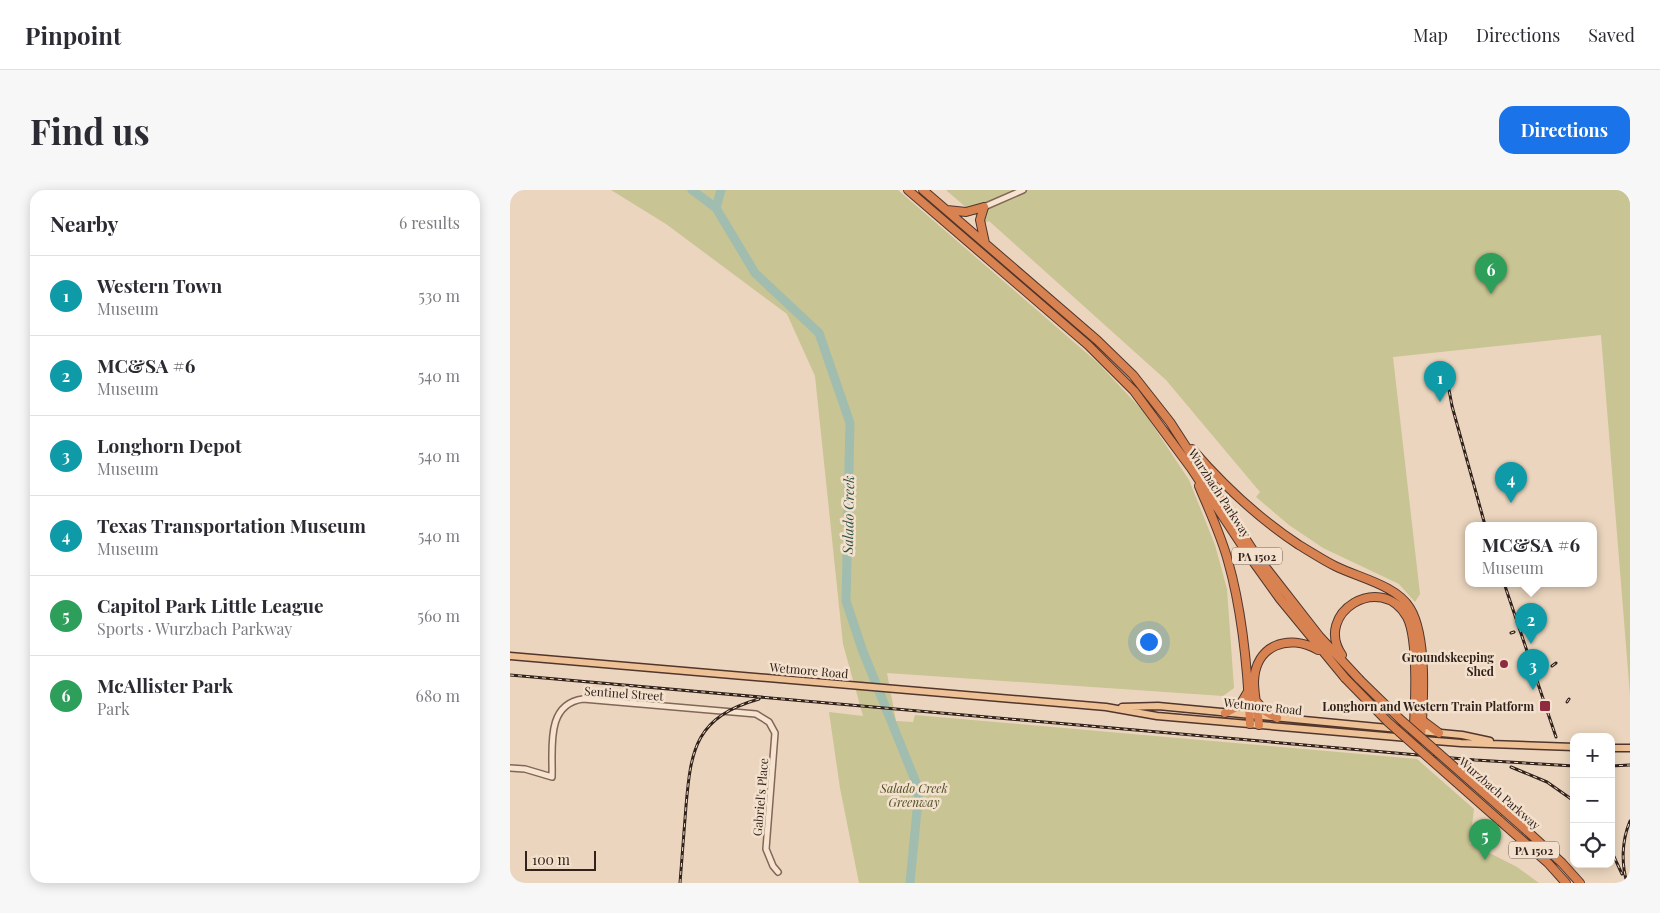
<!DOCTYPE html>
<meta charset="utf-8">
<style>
:root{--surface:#fff;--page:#f7f7f7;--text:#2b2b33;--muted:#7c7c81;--line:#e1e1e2;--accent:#1a73e8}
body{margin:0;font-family:"Playfair Display",serif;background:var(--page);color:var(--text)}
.controls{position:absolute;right:15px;bottom:15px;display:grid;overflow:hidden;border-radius:10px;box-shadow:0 2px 12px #0003}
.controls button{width:45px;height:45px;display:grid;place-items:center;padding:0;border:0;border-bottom:1px solid var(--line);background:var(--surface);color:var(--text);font:25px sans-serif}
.scale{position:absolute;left:15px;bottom:12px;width:71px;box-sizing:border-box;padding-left:5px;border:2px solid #32221c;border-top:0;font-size:14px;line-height:18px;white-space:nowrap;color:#32221c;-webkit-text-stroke:4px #f3e1cd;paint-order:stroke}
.you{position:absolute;left:638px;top:451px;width:18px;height:18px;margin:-12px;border:4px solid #fff;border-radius:50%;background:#1a73e8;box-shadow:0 0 0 8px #1a73e833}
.badge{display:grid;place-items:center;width:32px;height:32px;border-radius:50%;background:var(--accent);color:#fff;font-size:16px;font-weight:700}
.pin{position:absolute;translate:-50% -41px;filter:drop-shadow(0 1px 2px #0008)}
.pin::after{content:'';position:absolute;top:26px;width:18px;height:15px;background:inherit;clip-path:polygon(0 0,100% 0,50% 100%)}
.popup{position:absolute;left:955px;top:332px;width:132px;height:65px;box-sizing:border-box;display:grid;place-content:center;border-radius:10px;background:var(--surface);filter:drop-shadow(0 1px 4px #0005);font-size:16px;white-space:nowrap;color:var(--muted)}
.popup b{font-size:19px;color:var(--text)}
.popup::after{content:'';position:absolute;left:50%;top:100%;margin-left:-10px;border:10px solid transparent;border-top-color:var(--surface)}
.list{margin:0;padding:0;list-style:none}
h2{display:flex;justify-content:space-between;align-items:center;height:65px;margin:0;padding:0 20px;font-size:21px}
h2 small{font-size:16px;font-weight:400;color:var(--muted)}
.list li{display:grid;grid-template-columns:32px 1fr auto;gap:15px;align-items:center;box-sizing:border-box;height:80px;padding:0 20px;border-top:1px solid var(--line)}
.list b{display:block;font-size:19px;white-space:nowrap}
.list p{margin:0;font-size:16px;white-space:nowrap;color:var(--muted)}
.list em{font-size:16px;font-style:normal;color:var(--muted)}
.icon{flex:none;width:28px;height:28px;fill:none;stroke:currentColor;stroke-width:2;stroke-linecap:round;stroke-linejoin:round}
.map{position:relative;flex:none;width:1120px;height:693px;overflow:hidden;border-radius:15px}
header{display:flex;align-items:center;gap:30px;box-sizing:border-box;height:70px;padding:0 25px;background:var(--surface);border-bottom:1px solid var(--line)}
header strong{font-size:24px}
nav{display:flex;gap:28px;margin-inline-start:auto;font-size:18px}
.intro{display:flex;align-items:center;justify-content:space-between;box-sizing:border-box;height:120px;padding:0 30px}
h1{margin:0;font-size:35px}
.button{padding:12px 22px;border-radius:15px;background:var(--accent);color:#fff;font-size:18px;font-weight:700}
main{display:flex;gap:30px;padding:0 30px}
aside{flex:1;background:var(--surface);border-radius:15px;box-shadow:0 2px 12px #0003}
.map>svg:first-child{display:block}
.green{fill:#c8c493}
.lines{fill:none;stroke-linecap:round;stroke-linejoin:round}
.river{stroke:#a1bdaf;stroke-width:9}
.minor-casing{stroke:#826658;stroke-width:8}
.major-casing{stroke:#50362c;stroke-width:9}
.highway-casing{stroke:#50362c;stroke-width:10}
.minor{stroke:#f7e4d0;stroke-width:5}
.major{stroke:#eec196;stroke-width:6}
.highway{stroke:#d98251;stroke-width:8}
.rail-casing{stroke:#32221c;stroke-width:3}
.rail{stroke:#f3e1cd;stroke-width:1;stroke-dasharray:4;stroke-linecap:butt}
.highway-bridge-casing{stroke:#50362c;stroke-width:10;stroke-linecap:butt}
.highway-bridge{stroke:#d98251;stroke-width:8}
.poi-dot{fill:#8f2b3f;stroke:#f3e1cd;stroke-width:2}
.labels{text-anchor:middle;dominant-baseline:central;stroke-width:5;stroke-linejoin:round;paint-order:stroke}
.shield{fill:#f3e1cd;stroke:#6c5b51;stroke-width:1}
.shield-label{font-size:11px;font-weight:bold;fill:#32221c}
.street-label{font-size:12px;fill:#32221c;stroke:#f3e1cd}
.poi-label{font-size:12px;font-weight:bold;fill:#32221c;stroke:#f3e1cd;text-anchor:end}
.park-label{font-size:12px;font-style:italic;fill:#4c4e23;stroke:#f3e1cd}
.water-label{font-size:14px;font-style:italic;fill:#2b5248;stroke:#f3e1cd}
</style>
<header>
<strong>Pinpoint</strong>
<nav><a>Map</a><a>Directions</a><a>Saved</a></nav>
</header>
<div class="intro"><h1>Find us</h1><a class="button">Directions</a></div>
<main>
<aside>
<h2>Nearby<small>6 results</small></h2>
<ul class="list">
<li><span class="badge" style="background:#0f9aa8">1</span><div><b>Western Town</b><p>Museum</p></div><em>530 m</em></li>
<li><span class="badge" style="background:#0f9aa8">2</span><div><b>MC&amp;SA #6</b><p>Museum</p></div><em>540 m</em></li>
<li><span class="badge" style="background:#0f9aa8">3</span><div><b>Longhorn Depot</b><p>Museum</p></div><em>540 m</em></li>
<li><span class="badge" style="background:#0f9aa8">4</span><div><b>Texas Transportation Museum</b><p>Museum</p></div><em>540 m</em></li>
<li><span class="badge" style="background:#2e9e5b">5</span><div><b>Capitol Park Little League</b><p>Sports · Wurzbach Parkway</p></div><em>560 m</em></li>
<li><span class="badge" style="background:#2e9e5b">6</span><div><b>McAllister Park</b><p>Park</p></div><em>680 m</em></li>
</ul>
</aside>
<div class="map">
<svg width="1120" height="693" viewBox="0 0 1120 693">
<rect width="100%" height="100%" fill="#ebd5be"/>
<!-- green -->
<path class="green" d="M101,0h287l200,173 46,49 45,68 26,65 12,44 7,99 -11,8 -336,-23 9,48 17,1 2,-7 502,44 57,50 -4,34 47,24 22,16h-680l-19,-95 -11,-76 34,4 -20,-72 -28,-268 -28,-62 -121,-90z
M436,0h684v505l-29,-360 -208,22 27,237 -5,8 -16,-18 -76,-36 -34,-23 -33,-28 4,-5 -94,-112 -177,-159 -5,2z"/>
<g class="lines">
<!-- river -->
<path class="river" d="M182,0l24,18 39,65 64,60 31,90 -4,178 16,48 57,141 -9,93
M206,18l5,-18"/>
<defs>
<path id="minor" d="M474,17l39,-17
M0,578l15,1 27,8c1,-28 -7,-73 31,-78l173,15 13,8 6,11 -9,116 7,17 5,6"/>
<path id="major" d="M0,466l596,51 51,9 251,22
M612,517l36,-1 304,29 28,6
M913,550l38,3 113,4
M1101,558h19"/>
<path id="highway" d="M398,0l180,155 46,46 57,77 56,85 33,46 65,79
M413,0l174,150 36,35 37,47 86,133 64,82 39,42
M474,17l-4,13 5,23
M437,20l19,2 18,-5
M682,259c32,37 66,69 107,96 12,7 24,15 36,21 24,12 61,19 75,42 18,29 13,98 11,131
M689,296c10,24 22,49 29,75 14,49 20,112 22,163
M832,465c-29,-42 39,-84 65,-38 12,23 8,95 6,122
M746,511l9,10 12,7
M715,523l15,-8 7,-12
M913,531l16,12
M749,535c-1,-14 -5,-29 -5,-43 1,-37 35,-49 64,-32
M989,630l49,43 18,20
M1016,640l36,33 18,20"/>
</defs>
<!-- minor casing -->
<use href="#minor" class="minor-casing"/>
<!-- major casing -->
<use href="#major" class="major-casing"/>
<!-- highway casing -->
<use href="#highway" class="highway-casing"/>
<!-- minor -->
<use href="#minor" class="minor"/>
<!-- major -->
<use href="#major" class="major"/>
<!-- highway -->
<use href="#highway" class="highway"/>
<defs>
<path id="rail" d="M935,178l7,38 33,119
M994,393l52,154
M1001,443l3,-1
M1042,476l4,-3
M0,485l965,85 99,6
M1057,512l2,-3
M1101,576l19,-1
M1001,577l36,15 27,19
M1101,660l11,24
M170,693c2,-26 4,-51 6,-77 5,-58 10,-89 73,-107
M1117,693c-6,-20 -5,-43 3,-62"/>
</defs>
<!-- rail casing -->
<use href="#rail" class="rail-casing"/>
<!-- rail -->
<use href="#rail" class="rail"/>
<defs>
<path id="highway-bridge" d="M835,488l43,44 111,98
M849,489l42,41 125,110"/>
</defs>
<!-- highway-bridge casing -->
<use href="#highway-bridge" class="highway-bridge-casing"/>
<!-- highway-bridge -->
<use href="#highway-bridge" class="highway-bridge"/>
</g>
<!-- markers -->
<g class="poi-dot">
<circle cx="994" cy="474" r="5"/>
<rect x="1029" y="510" width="12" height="12" rx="2.5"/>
</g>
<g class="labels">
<!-- shield labels -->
<g class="shield">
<rect x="722" y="357.5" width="50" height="17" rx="4"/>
<rect x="999" y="651.5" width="50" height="17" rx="4"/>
</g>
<g class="shield-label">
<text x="747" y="366">PA 1502</text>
<text x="1024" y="660">PA 1502</text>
</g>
<!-- street labels -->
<g class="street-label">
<text transform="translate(710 303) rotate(57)">Wurzbach Parkway</text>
<text transform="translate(299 480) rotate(5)">Wetmore Road</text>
<text transform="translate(114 503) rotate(4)">Sentinel Street</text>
<text transform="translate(753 516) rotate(6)">Wetmore Road</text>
<text transform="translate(990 603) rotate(41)">Wurzbach Parkway</text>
<text transform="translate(250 607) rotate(-85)">Gabriel's Place</text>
</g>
<!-- poi labels -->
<g class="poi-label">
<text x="984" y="467">Groundskeeping<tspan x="984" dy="14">Shed</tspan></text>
<text x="1024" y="516">Longhorn and Western Train Platform</text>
</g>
<!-- park labels -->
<g class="park-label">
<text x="404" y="598">Salado Creek<tspan x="404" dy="14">Greenway</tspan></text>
</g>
<!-- water labels -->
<g class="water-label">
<text transform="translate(338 325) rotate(-89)">Salado Creek</text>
</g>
</g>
</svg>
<div class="controls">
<button>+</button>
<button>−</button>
<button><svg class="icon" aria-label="locate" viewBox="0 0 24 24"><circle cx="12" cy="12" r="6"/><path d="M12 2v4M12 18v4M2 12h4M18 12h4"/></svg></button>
</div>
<div class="scale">100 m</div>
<div class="you"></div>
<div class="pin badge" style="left:930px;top:212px;background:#0f9aa8">1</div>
<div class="pin badge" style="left:1021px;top:454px;background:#0f9aa8">2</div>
<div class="popup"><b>MC&amp;SA #6</b>Museum</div>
<div class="pin badge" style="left:1023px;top:500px;background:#0f9aa8">3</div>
<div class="pin badge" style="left:1001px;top:313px;background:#0f9aa8">4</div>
<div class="pin badge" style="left:975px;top:670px;background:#2e9e5b">5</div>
<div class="pin badge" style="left:981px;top:104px;background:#2e9e5b">6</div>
</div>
</main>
